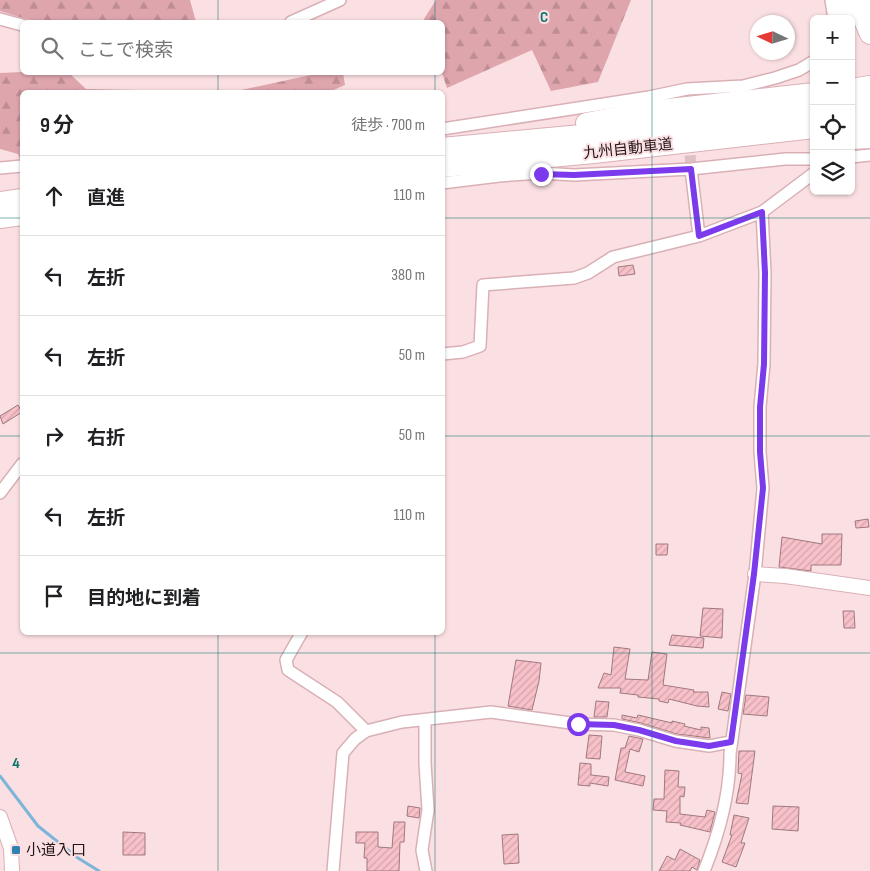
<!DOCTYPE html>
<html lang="ja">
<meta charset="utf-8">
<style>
:root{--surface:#fff;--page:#f2f2f2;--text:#202124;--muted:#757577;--line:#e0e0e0}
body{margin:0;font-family:"Sofia Sans Condensed","Noto Sans JP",sans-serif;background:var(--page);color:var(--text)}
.controls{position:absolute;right:15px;top:15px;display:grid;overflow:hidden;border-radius:8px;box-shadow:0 1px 4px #0004}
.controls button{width:45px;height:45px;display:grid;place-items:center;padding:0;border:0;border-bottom:1px solid var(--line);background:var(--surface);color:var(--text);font:25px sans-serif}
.compass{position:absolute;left:750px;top:15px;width:45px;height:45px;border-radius:50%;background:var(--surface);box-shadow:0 1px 4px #0004;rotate:274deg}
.stop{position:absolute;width:15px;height:15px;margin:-11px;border:4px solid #7c3aed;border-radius:50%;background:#fff}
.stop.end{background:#7c3aed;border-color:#fff;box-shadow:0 1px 5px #0008}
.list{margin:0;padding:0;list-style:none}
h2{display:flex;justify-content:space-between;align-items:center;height:65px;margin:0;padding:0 20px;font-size:21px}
h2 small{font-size:16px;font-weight:400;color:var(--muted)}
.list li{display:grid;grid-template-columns:32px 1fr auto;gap:15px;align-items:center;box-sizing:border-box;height:80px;padding:0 20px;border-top:1px solid var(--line)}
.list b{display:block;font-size:19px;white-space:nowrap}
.list em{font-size:16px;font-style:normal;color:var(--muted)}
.icon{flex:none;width:28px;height:28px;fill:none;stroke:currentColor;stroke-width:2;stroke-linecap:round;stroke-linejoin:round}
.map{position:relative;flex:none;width:870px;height:871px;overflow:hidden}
.search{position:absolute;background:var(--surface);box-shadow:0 1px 4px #0004;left:20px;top:20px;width:425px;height:55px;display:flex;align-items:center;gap:12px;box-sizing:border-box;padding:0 18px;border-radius:8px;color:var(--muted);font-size:19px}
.panel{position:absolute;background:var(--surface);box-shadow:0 1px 4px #0004;left:20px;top:90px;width:425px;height:545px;border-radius:8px}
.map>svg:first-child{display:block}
.forest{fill:url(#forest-firs)}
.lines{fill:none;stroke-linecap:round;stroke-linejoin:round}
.stream{stroke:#7cb4da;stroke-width:3}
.building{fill:url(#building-hatch);stroke:#a0797f}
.minor-tunnel{stroke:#dbc1c4;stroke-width:11;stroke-dasharray:11 5.5;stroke-linecap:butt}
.minor-casing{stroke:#d9b0b5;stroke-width:14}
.tertiary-casing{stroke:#d9b0b5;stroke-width:16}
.motorway-casing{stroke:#d9b0b5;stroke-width:22}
.minor{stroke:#fff;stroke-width:11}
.tertiary{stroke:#fff;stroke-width:14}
.motorway{stroke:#fff;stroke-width:20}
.route{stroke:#7c3aed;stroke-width:6}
.grid{fill:none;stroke:#0f766e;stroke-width:1;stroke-opacity:0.55}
.poi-dot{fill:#2e81b1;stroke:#fbe0e3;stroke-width:2}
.labels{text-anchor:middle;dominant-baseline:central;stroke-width:4;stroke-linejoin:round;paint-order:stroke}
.street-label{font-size:15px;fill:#231417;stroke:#fbe0e3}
.poi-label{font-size:15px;fill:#231417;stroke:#fbe0e3;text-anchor:start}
.grid-label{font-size:16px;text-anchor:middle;font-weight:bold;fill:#0f766e;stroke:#fbe0e3;stroke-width:4;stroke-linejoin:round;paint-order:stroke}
</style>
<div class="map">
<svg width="870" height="871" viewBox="0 0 870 871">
<defs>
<pattern id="forest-firs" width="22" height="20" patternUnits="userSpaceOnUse" patternTransform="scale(1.25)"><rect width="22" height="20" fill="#dea5ad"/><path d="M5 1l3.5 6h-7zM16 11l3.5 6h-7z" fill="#be8d94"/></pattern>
<pattern id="building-hatch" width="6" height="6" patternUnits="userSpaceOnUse" patternTransform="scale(1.25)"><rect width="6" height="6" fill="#f8c0c8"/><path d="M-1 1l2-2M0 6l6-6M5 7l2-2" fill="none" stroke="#d4a4ab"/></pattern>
</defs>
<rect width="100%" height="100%" fill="#fbe0e3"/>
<!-- forest -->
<path class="forest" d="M0,0h190l6,22h-161l-35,-11z
M436,0h195l-33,82 -47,9 -19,-41 -85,38 -5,-15v-51h-17l-1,-3z
M22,72l47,1 17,16 146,3 93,-20 18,1 2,12 -16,7h-307v73l-4,-11 -18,-5v-76z"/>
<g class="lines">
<!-- stream -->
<path class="stream" d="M0,776l38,50 40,32 21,13"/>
</g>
<!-- building -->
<path class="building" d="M633,265l2,9 -16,2 -1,-9z
M18,405l4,7 -19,12 -3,-8z
M868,519l1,8 -13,1 -1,-7z
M822,534h20l-1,31h-30v6l-32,-4 3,-30 40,7z
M656,544h12l-1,11h-11z
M703,608l20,1 -1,29 -22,-2z
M843,611h11l1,17h-11z
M672,635l32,3 -1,10 -34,-3z
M614,647l16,2 -5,30 23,1 4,-28 15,2 -4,31 31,5 -1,2h15l1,15 -12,-1 -28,-7 -1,4 -9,-2v-2l-21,-2v-2l-18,-2 1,-5h-23l6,-15 7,2z
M516,660l25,3 -2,18 -7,29 -24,-4z
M722,692l9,2 -3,17 -10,-2z
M746,695l23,2 -2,19 -24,-2z
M596,701l13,1 -2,15h-13z
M622,715l15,3 1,-3 34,8v-2l13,3 -1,2 17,4v-3l8,1 1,10 -33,-4 -36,-11 -19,-4z
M589,735l13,1 -2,23 -14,-1z
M629,736l14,3 -4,13 -9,-3 -5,23 20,4 -2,10 -28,-6 6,-32h4z
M739,751h16l-7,53 -12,-1 6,-29 -4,-1z
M580,763l11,1v11l18,2 -1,9 -18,-3v3l-12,-1z
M665,770l14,1 -1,16h7l-1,10 -4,-1v18l25,3 2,-7 8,2 -5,20 -30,-7 1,-2 -15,-1 1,-11 -14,-1 1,-11h10z
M408,806l12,2 -1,10 -12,-2z
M773,806l26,1 -1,24 -26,-2z
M734,815l15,3 -8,25h4l-9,24 -14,-5 10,-27h-2z
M394,822h11l-1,20h-4l-1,29h-32v-13h-3l1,-15h-9v-11h22v15l14,1z
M123,832l22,1v22h-22z
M518,834l1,29 -15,1 -2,-29z
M680,849l20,11 -3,10 -5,-3 -2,4h-31l8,-15 8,4z"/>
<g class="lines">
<!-- minor-tunnel -->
<path class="minor-tunnel" d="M689,139l2,30"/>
<defs>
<path id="minor" d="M831,0l3,19
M870,0v1
M0,19l22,6
M291,22l49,-22
M442,129l207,-32 38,-8 56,-3 32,-8 24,-8 15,-9
M851,157l19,-2
M0,168l22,-2
M691,169l8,67
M442,183l57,-7 42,-3 33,2 117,-6 94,-10h29
M442,354l21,-2 17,-6 3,-61 91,-7 14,-5 25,-16 86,-21 63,-24 52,-39
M0,493l22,-29
M302,632l-16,28 2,10 49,32 29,29 36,-9 89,-10 87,12 36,1 25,5 36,11 34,5 22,-4
M425,720v43l3,47 -6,40 4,21
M333,871l10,-118 12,-14 11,-8
M704,871c15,-37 26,-77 26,-117l25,-180 8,-86 -3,-36v-45l4,-43 1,-91 -3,-61"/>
<path id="tertiary" d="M755,574l30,2 85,12
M0,817l11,31 1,23"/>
<path id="motorway" d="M845,0l2,19
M859,0l5,20 6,14
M851,89l19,-3
M851,106l19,-2
M586,123l64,-12 164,-18
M851,124l19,-2
M851,139l19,-1
M442,148l235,-22 137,-15
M442,167l152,-14 220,-25
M0,202l22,-3
M0,218l22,-3"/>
</defs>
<!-- minor casing -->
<use href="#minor" class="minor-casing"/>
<!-- tertiary casing -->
<use href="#tertiary" class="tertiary-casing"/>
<!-- motorway casing -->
<use href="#motorway" class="motorway-casing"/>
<!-- minor -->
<use href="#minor" class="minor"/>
<!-- tertiary -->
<use href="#tertiary" class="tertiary"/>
<!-- motorway -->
<use href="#motorway" class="motorway"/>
</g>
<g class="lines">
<!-- route -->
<path class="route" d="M541,174l33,1 117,-6 8,67 63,-24 3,61 -1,91 -4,43v45l3,36 -9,86 -23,168 -22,4 -33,-5 -37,-11 -25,-5 -36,-1"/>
</g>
<!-- grid -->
<path class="grid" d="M218,0v22M435,0v22M652,0v871M218,72v20M435,72v20M0,218h22M442,218h428M0,436h22M442,436h428M218,632v239M435,632v239M0,653h870"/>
<!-- markers -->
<rect class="poi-dot" x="11" y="845" width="10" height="10" rx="2.5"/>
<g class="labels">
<!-- street labels -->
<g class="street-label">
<text transform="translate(628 149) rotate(-6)">九州自動車道</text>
</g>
<!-- poi labels -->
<g class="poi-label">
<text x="26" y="850">小道入口</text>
</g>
</g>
<g class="grid-label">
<text x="544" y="22">C</text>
<text x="16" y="768">4</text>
</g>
</svg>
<div class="controls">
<button>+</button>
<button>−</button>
<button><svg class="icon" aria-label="locate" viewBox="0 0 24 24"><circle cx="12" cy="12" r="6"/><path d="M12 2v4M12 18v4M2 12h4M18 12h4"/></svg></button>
<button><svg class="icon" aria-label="layers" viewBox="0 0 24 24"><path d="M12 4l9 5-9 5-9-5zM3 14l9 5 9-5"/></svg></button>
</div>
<svg class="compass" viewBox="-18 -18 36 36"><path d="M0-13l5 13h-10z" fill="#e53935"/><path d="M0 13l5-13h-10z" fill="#757577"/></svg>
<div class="stop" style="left:578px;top:724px"></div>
<div class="stop end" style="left:541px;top:174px"></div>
<div class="search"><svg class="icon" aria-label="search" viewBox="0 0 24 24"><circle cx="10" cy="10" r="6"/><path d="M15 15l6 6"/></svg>ここで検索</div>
<section class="panel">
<h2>9 分<small>徒歩 · 700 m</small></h2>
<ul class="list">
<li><svg class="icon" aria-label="ahead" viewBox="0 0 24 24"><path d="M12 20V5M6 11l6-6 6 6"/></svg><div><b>直進</b></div><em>110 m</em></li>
<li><svg class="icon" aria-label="left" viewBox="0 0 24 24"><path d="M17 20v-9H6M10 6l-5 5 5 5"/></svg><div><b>左折</b></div><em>380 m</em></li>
<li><svg class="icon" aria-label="left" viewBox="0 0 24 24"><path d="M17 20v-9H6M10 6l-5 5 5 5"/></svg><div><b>左折</b></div><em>50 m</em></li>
<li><svg class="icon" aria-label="right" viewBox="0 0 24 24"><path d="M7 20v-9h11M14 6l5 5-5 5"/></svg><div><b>右折</b></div><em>50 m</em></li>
<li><svg class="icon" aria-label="left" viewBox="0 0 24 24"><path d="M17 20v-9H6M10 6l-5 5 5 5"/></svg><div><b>左折</b></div><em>110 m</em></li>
<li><svg class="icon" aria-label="arrive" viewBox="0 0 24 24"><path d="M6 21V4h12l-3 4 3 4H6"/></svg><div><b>目的地に到着</b></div></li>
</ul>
</section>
</div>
